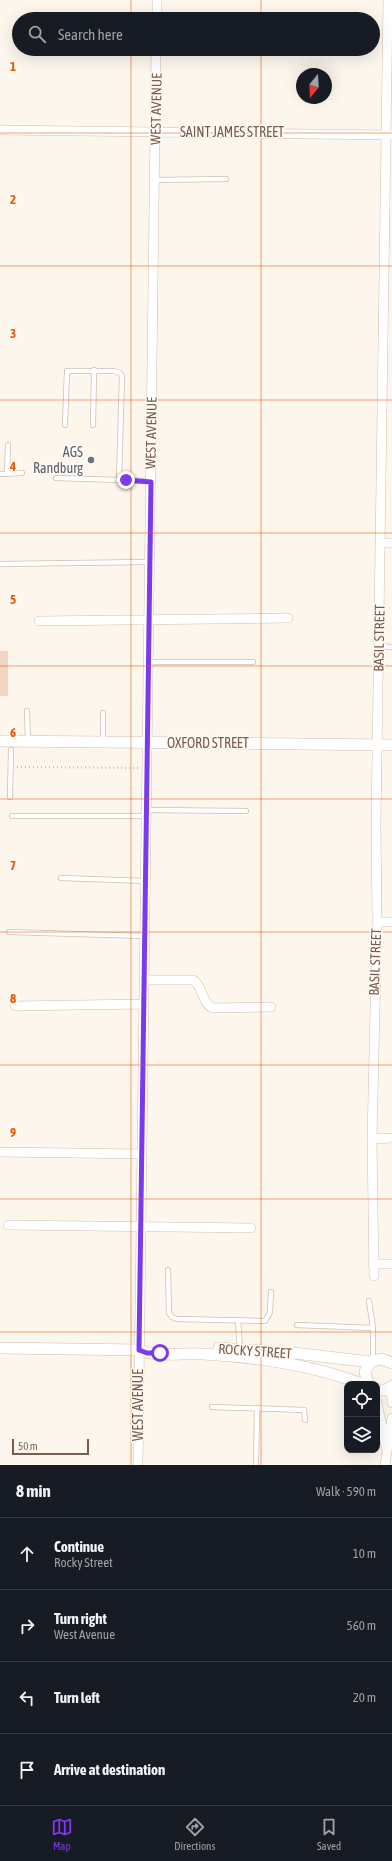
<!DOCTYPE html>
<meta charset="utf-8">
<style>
:root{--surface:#171b24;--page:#20242c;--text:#f1f3f6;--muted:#9ea1a6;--line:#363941;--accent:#7c3aed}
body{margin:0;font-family:"Asap Condensed",sans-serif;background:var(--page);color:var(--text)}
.controls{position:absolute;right:12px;bottom:12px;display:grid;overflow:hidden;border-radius:8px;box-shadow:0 4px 16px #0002}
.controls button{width:36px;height:36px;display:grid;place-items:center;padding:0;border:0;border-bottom:1px solid var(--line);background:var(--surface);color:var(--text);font:20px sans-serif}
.compass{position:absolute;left:296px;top:68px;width:36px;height:36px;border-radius:50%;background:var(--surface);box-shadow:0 4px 16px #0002;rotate:198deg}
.scale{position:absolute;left:12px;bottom:10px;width:77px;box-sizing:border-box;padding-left:4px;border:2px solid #7a5c4d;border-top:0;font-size:11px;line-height:14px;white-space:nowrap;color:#7a5c4d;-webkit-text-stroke:3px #fffaf3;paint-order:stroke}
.stop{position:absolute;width:12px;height:12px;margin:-9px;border:3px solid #7c3aed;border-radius:50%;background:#fff}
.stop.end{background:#7c3aed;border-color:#fff;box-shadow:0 1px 4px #0008}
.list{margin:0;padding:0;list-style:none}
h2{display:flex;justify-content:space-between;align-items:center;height:52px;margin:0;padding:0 16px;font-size:17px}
h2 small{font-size:13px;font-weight:400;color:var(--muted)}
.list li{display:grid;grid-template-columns:26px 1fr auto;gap:12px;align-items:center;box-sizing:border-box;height:72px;padding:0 16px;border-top:1px solid var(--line)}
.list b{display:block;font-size:15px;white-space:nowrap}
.list p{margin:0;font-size:13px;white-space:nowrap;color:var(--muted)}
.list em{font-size:13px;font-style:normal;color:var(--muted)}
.icon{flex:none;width:22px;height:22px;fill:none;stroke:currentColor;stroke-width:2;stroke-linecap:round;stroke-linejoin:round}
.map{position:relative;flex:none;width:392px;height:1465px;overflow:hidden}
.search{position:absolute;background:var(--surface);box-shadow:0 4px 16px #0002;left:12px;right:12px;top:12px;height:44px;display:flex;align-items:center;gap:10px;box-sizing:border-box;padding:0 14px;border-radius:22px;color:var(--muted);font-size:15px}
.sheet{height:340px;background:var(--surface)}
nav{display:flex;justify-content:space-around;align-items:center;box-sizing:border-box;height:56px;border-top:1px solid var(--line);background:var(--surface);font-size:11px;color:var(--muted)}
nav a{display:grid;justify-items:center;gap:2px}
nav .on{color:var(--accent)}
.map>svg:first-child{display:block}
.building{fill:#f3d5c3}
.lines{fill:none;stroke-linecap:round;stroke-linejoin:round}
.service-casing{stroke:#d1beb0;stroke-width:6}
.minor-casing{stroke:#d1beb0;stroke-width:10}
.tertiary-casing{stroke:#d1beb0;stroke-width:12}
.path{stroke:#d9b8a5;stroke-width:2;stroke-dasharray:1 3;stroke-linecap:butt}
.service{stroke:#fff;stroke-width:4.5}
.minor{stroke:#fff;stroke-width:9}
.tertiary{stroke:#fff;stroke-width:11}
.route{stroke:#7c3aed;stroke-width:5}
.grid{fill:none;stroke:#e8590c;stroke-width:1;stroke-opacity:0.55}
.worship-dot{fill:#6b7280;stroke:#fffaf3;stroke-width:1.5}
.labels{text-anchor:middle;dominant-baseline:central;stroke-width:3;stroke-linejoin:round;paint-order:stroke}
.street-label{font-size:14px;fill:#7a5c4d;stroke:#fffaf3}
.worship-label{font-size:14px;fill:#5b616d;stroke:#fffaf3;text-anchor:end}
.grid-label{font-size:13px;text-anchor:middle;font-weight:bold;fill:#e8590c;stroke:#fffaf3;stroke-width:3;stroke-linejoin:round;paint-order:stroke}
</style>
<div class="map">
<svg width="392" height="1465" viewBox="0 0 392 1465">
<rect width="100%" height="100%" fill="#fdf6ec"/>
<!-- building -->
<path class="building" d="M0,651h8v45h-8z"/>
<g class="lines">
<defs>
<path id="service" d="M155,180l71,-1
M65,425l2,-54h47l6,2 2,3 -3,104 32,1
M93,425l1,-55
M0,474l22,-1
M7,474l1,-29
M56,478l63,2
M0,564l149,-2
M378,646l14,1
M148,662h105
M27,711l1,30
M103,743v-30
M10,797l1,-47
M147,810l99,1
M12,816h135
M61,878l85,3
M9,932l136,4
M168,1270l1,43 3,4 5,2 88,2 5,-9 1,-20
M369,1301l4,27v33
M238,1320l2,30
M297,1325l76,3
M212,1407l92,3 1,10
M256,1465l1,-57"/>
<path id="minor" d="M157,19v-19
M0,130l391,5
M380,543h12
M39,621l249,-3
M377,922h15
M145,980h48c11,7 8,23 20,28l58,-1
M15,1006l129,-2
M372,1139l20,-1
M2,1152l140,2
M8,1225l243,3
M373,1264h19
M374,1276l-2,-137 5,-217 -1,-98 12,-824
M391,1387l1,16
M377,1403l10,48
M138,1465l18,-1416
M385,1465l7,-47"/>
<path id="tertiary" d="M0,741l392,4
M0,1348l139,2c17,7 45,3 64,4 53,3 109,11 159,30
M219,1348l84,6 67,8
M368,1384l-3,-12 5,-10 11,-3 11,4
M377,1390h9l6,-4"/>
</defs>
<!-- service casing -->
<use href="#service" class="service-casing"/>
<!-- minor casing -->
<use href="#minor" class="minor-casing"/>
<!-- tertiary casing -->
<use href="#tertiary" class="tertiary-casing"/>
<!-- path -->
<path class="path" d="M17,767l122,1"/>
<!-- service -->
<use href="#service" class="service"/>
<!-- minor -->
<use href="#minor" class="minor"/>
<!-- tertiary -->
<use href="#tertiary" class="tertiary"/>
</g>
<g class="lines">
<!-- route -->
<path class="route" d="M126,480l25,2 -12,868 8,3h13"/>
</g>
<!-- grid -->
<path class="grid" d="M131,0v19M261,0v19M131,49v1416M261,49v1416M0,133h392M0,266h392M0,400h392M0,533h392M0,666h392M0,799h392M0,932h392M0,1065h392M0,1199h392M0,1332h392"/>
<!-- markers -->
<circle class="worship-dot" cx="91" cy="460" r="4"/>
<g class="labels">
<!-- street labels -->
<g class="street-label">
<text transform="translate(156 109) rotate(-89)">WEST AVENUE</text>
<text x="232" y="132">SAINT JAMES STREET</text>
<text transform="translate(151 433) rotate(-89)">WEST AVENUE</text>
<text transform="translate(379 638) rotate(-89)">BASIL STREET</text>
<text x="208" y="743">OXFORD STREET</text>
<text transform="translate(375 962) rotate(-88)">BASIL STREET</text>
<text transform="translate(255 1351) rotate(4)">ROCKY STREET</text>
<text transform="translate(138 1405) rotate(-90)">WEST AVENUE</text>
</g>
<!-- worship labels -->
<g class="worship-label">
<text x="83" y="452">AGS<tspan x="83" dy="16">Randburg</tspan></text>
</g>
</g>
<g class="grid-label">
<text x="13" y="71">1</text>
<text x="13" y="204">2</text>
<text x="13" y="338">3</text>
<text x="13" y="471">4</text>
<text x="13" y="604">5</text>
<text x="13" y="737">6</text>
<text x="13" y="870">7</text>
<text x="13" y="1003">8</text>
<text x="13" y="1137">9</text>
</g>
</svg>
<div class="controls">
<button><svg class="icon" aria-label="locate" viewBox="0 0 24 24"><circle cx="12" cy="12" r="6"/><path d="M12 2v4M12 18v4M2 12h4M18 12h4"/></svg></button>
<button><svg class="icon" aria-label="layers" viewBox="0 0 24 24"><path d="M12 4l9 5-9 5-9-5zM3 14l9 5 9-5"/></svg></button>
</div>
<svg class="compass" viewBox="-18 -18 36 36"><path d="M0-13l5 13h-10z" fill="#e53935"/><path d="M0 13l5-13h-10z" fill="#9ea1a6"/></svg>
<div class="scale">50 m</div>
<div class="stop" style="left:160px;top:1353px"></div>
<div class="stop end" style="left:126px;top:480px"></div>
<div class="search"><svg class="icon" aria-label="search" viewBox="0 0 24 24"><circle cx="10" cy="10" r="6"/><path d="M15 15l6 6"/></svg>Search here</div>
</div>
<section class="sheet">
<h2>8 min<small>Walk · 590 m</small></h2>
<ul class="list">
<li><svg class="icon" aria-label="ahead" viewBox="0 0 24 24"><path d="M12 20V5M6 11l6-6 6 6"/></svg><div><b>Continue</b><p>Rocky Street</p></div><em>10 m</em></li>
<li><svg class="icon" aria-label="right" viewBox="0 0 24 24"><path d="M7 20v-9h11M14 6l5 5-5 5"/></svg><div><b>Turn right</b><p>West Avenue</p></div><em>560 m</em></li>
<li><svg class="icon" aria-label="left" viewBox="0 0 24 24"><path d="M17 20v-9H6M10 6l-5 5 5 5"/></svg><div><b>Turn left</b></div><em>20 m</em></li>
<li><svg class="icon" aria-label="arrive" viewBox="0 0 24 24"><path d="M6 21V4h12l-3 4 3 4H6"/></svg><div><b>Arrive at destination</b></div></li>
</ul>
</section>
<nav>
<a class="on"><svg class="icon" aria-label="map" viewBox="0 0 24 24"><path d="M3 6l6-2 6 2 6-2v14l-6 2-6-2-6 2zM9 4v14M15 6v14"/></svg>Map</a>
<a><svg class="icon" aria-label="directions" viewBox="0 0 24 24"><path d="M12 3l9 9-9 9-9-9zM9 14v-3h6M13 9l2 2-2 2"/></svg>Directions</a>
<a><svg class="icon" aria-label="saved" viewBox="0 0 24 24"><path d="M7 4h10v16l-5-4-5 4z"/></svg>Saved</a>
</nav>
